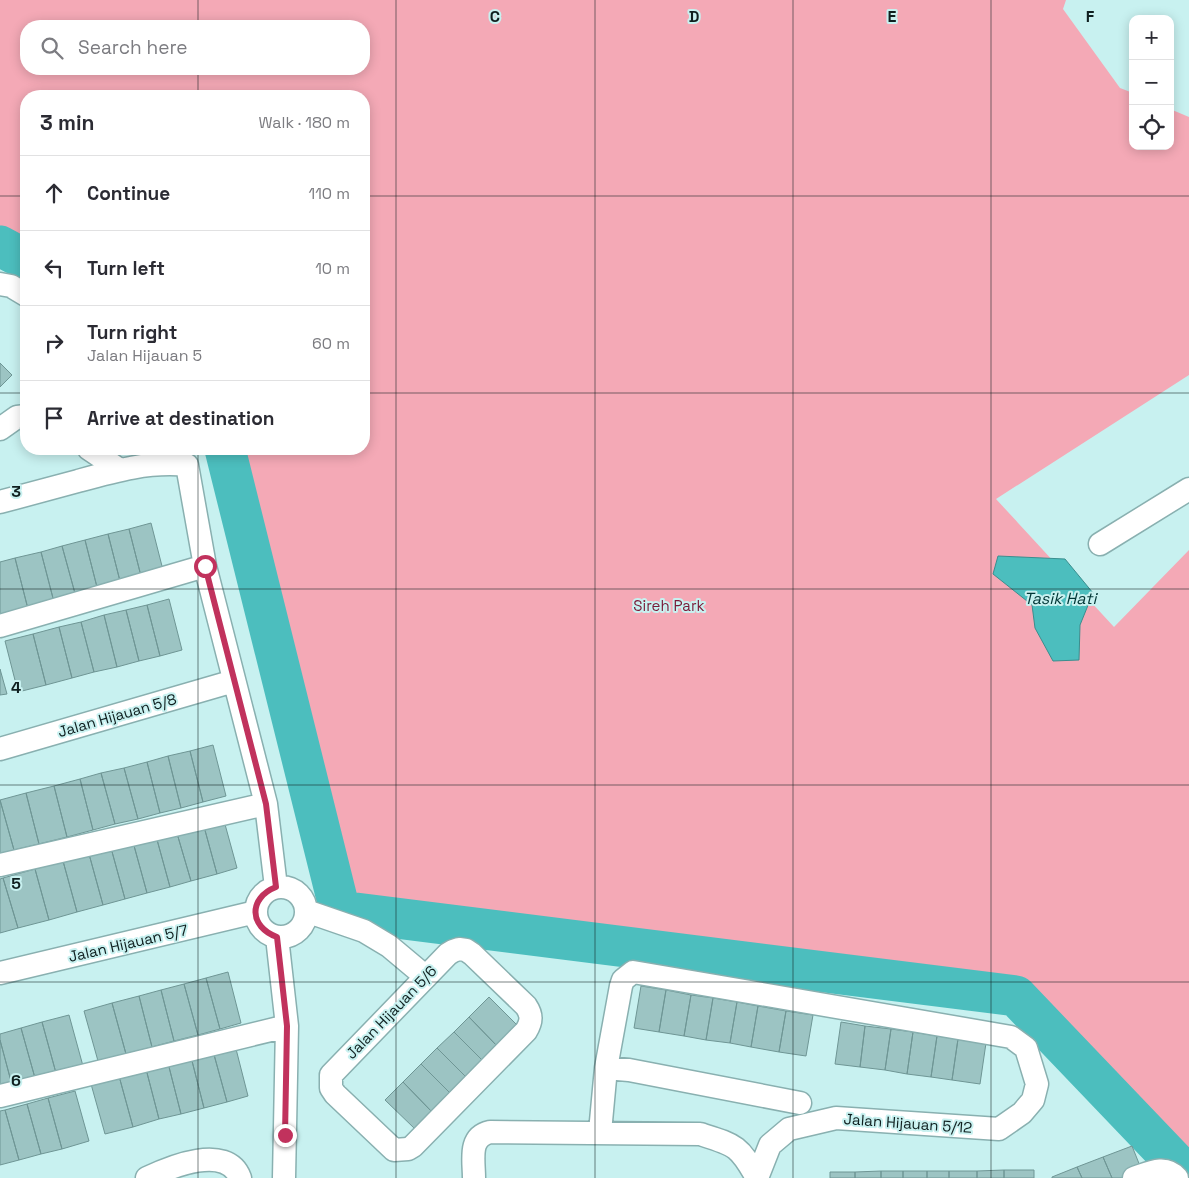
<!DOCTYPE html>
<meta charset="utf-8">
<style>
:root{--surface:#fff;--page:#f2f2f3;--text:#2b2b33;--muted:#7c7c81;--line:#e1e1e2}
body{margin:0;font-family:"Space Grotesk",sans-serif;background:var(--page);color:var(--text)}
.controls{position:absolute;right:15px;top:15px;display:grid;overflow:hidden;border-radius:10px;box-shadow:0 2px 12px #0003}
.controls button{width:45px;height:45px;display:grid;place-items:center;padding:0;border:0;border-bottom:1px solid var(--line);background:var(--surface);color:var(--text);font:25px sans-serif}
.stop{position:absolute;width:15px;height:15px;margin:-11px;border:4px solid #c1325d;border-radius:50%;background:#fff}
.stop.end{background:#c1325d;border-color:#fff;box-shadow:0 1px 5px #0008}
.list{margin:0;padding:0;list-style:none}
h2{display:flex;justify-content:space-between;align-items:center;height:65px;margin:0;padding:0 20px;font-size:21px}
h2 small{font-size:16px;font-weight:400;color:var(--muted)}
.list li{display:grid;grid-template-columns:32px 1fr auto;gap:15px;align-items:center;box-sizing:border-box;height:75px;padding:0 20px;border-top:1px solid var(--line)}
.list b{display:block;font-size:19px;white-space:nowrap}
.list p{margin:0;font-size:16px;white-space:nowrap;color:var(--muted)}
.list em{font-size:16px;font-style:normal;color:var(--muted)}
.icon{flex:none;width:28px;height:28px;fill:none;stroke:currentColor;stroke-width:2;stroke-linecap:round;stroke-linejoin:round}
.map{position:relative;flex:none;width:1189px;height:1178px;overflow:hidden}
.search{position:absolute;background:var(--surface);box-shadow:0 2px 12px #0003;left:20px;top:20px;width:350px;height:55px;display:flex;align-items:center;gap:12px;box-sizing:border-box;padding:0 18px;border-radius:20px;color:var(--muted);font-size:19px}
.panel{position:absolute;background:var(--surface);box-shadow:0 2px 12px #0003;left:20px;top:90px;width:350px;height:365px;border-radius:20px}
.map>svg:first-child{display:block}
.green{fill:#f4a9b6;fill-rule:evenodd}
.water{fill:#4cbebe;stroke:#3a8e8e}
.lines{fill:none;stroke-linecap:round;stroke-linejoin:round}
.river{stroke:#4cbebe;stroke-width:41}
.building{fill:#9cc4c3;stroke:#6f9695}
.minor-casing{stroke:#89b0b0;stroke-width:25}
.minor{stroke:#fff;stroke-width:22}
.route{stroke:#c1325d;stroke-width:6}
.grid{fill:none;stroke:#0f1f1f;stroke-width:1;stroke-opacity:0.55}
.labels{text-anchor:middle;dominant-baseline:central;stroke-width:4;stroke-linejoin:round;paint-order:stroke}
.park-label{font-size:15px;fill:#7a1937;stroke:#c8f1f0}
.street-label{font-size:15px;fill:#0f1f1f;stroke:#c8f1f0}
.water-label{font-size:16px;font-style:italic;fill:#003636;stroke:#c8f1f0}
.grid-label{font-size:16px;text-anchor:middle;font-weight:bold;fill:#0f1f1f;stroke:#c8f1f0;stroke-width:4;stroke-linejoin:round;paint-order:stroke}
</style>
<div class="map">
<svg width="1189" height="1178" viewBox="0 0 1189 1178">
<rect width="100%" height="100%" fill="#c8f1f0"/>
<!-- green -->
<path class="green" d="M0,0h1066l-3,9 57,79 13,5v53h37v-37l19,8v258l-193,124 118,128 75,-77v627l-173,-181 -676,-85 -115,-462h139v-353h-338v164l-26,-14zM26,26h338v43h-338z"/>
<!-- water -->
<path class="water" d="M998,556l67,3 28,34 -13,32 -1,35 -26,1 -18,-33 -3,-23 -39,-31z"/>
<g class="lines">
<!-- river -->
<path class="river" d="M0,246l26,14
M225,449l115,462 676,85 173,181"/>
</g>
<!-- building -->
<path class="building" d="M0,363l12,12 -12,12z
M151,523l13,51 -22,6 -13,-51z
M129,529l13,51 -21,5 -13,-51z
M108,534l13,51 -23,6 -13,-51z
M85,540l13,51 -22,6 -14,-51z
M62,546l14,51 -22,5 -13,-50z
M41,552l13,50 -26,7 -13,-51z
M15,558l13,51 -28,6v-53z
M169,599l13,51 -22,6 -13,-51z
M147,605l13,51 -21,5 -13,-51z
M126,610l13,51 -22,6 -13,-52z
M104,615l13,52 -23,5 -13,-50z
M81,622l13,50 -22,6 -13,-51z
M59,627l13,51 -26,7 -13,-51z
M33,634l13,51 -28,7 -13,-51z
M0,669l7,25 -7,1z
M213,745l13,51 -23,6 -13,-51z
M190,751l13,51 -22,6 -13,-52z
M168,756l13,52 -21,5 -13,-51z
M147,762l13,51 -22,6 -14,-51z
M124,768l14,51 -23,5 -14,-51z
M101,773l14,51 -22,6 -13,-51z
M80,779l13,51 -26,7 -13,-51z
M54,786l13,51 -28,7 -13,-51z
M26,793l13,51 -25,6 -14,-50z
M0,800l14,50 -14,4z
M223,817l14,51 -20,6 -14,-51z
M203,823l14,51 -26,7 -15,-51z
M176,830l15,51 -21,6 -14,-51z
M156,836l14,51 -23,6 -14,-51z
M133,842l14,51 -22,6 -14,-51z
M111,848l14,51 -22,6 -14,-51z
M89,854l14,51 -26,7 -14,-51z
M63,861l14,51 -28,8 -14,-51z
M35,869l14,51 -31,8 -15,-50z
M3,878l15,50 -18,5v-54z
M228,972l13,51 -21,6 -14,-51z
M206,978l14,51 -22,6 -14,-51z
M184,984l14,51 -24,6 -13,-51z
M641,986l25,4 -7,42 -25,-4z
M161,990l13,51 -22,6 -13,-51z
M666,990l25,5 -7,41 -25,-4z
M691,995l22,3 -7,42 -22,-4z
M139,996l13,51 -26,7 -14,-51z
M489,997l30,30 -21,20 -29,-30z
M713,998l24,4 -7,41 -24,-3z
M737,1002l21,4 -7,41 -21,-4z
M112,1003l14,51 -28,7 -14,-50z
M758,1006l28,5 -7,41 -28,-5z
M786,1011l27,4 -7,41 -27,-4z
M69,1015l14,51 -27,7 -14,-51z
M469,1017l29,30 -15,14 -29,-29z
M42,1022l14,51 -21,5 -14,-50z
M841,1022l24,4 -5,41 -25,-3z
M865,1026l26,3 -6,41 -25,-3z
M21,1028l14,50 -23,7 -12,-45v-6z
M891,1029l22,3 -6,42 -22,-4z
M454,1032l29,29 -16,17 -30,-30z
M913,1032l24,4 -6,41 -24,-3z
M937,1036l21,3 -6,41 -21,-3z
M958,1039l28,4 -6,41 -28,-4z
M0,1040l12,45 -12,3z
M235,1045l13,51 -21,6 -14,-51z
M437,1048l30,30 -16,16 -30,-30z
M213,1051l14,51 -23,6 -13,-51z
M191,1057l13,51 -23,6 -13,-51z
M168,1063l13,51 -22,5 -13,-50z
M421,1064l30,30 -19,18 -29,-30z
M146,1069l13,50 -26,8 -14,-51z
M119,1076l14,51 -28,7 -14,-50z
M403,1082l29,30 -17,17 -30,-29z
M75,1091l14,50 -27,8 -14,-51z
M48,1098l14,51 -21,5 -14,-50z
M27,1104l14,50 -22,6 -14,-50z
M5,1110l14,50 -19,5v-54z
M1132,1146l10,25 -18,7h-12l-9,-21z
M1103,1157l9,21h-30l-5,-11z
M1077,1167l5,11h-30v-1z
M1004,1170v8h-27v-7z
M1004,1170h30v8h-30z
M881,1171v7h-26v-6z
M881,1171h22v7h-22z
M903,1171h24v7h-24z
M927,1171h22v7h-22z
M949,1171h28v7h-28z
M830,1172h25v6h-25z"/>
<g class="lines">
<defs>
<path id="minor" d="M0,284l11,2 15,9
M0,429l17,-12 9,-1
M89,449l31,21
M0,502c26,-7 52,-14 78,-21 36,-10 71,-20 109,-16l18,101 61,238 10,83
M1100,544l89,-55
M0,626l205,-60
M0,749l234,-68
M0,865l266,-61
M256 912a25 25 0 1 1 50 0a25 25 0 1 1-50 0Z
M306,911l58,20 25,15 37,31
M277,937l10,89 -3,152
M459,949l7,1 6,4 54,52c6,9 6,15 0,25l-113,115 -5,3 -14,1 -59,-56 -4,-6v-13l117,-121 5,-3z
M0,973l256,-61
M606,1068l15,-82 2,-6 10,-8 378,65 15,11 11,36 -4,16 -11,13 -23,16 -163,-11 -47,11 -19,16 -13,33
M0,1096l287,-70
M600,1132l6,-64 23,2 171,33
M147,1178c23,-11 80,-35 93,0
M474,1178c0,-18 -6,-41 16,-46l210,2c35,11 39,11 57,44
M1134,1178c15,-5 31,-14 43,0"/>
</defs>
<!-- minor casing -->
<use href="#minor" class="minor-casing"/>
<!-- minor -->
<use href="#minor" class="minor"/>
</g>
<g class="lines">
<!-- route -->
<path class="route" d="M205,566l61,238 10,83c-28,11 -27,40 1,50l10,89 -2,109"/>
</g>
<!-- grid -->
<path class="grid" d="M198,0v26M396,0v1178M595,0v1178M793,0v1178M991,0v1178M198,69v27M0,196h26M364,196h825M0,393h26M364,393h825M198,449v729M0,589h1189M0,785h1189M0,982h1189"/>
<g class="labels">
<!-- park labels -->
<g class="park-label">
<text x="669" y="605">Sireh Park</text>
</g>
<!-- street labels -->
<g class="street-label">
<text transform="translate(117 715) rotate(-16)">Jalan Hijauan 5/8</text>
<text transform="translate(128 943) rotate(-13)">Jalan Hijauan 5/7</text>
<text transform="translate(391 1012) rotate(-46)">Jalan Hijauan 5/6</text>
<text transform="translate(908 1123) rotate(4)">Jalan Hijauan 5/12</text>
</g>
<!-- water labels -->
<g class="water-label">
<text x="1060" y="598">Tasik Hati</text>
</g>
</g>
<g class="grid-label">
<text x="495" y="22">C</text>
<text x="694" y="22">D</text>
<text x="892" y="22">E</text>
<text x="1090" y="22">F</text>
<text x="16" y="497">3</text>
<text x="16" y="693">4</text>
<text x="16" y="889">5</text>
<text x="16" y="1086">6</text>
</g>
</svg>
<div class="controls">
<button>+</button>
<button>−</button>
<button><svg class="icon" aria-label="locate" viewBox="0 0 24 24"><circle cx="12" cy="12" r="6"/><path d="M12 2v4M12 18v4M2 12h4M18 12h4"/></svg></button>
</div>
<div class="stop" style="left:205px;top:566px"></div>
<div class="stop end" style="left:285px;top:1135px"></div>
<div class="search"><svg class="icon" aria-label="search" viewBox="0 0 24 24"><circle cx="10" cy="10" r="6"/><path d="M15 15l6 6"/></svg>Search here</div>
<section class="panel">
<h2>3 min<small>Walk · 180 m</small></h2>
<ul class="list">
<li><svg class="icon" aria-label="ahead" viewBox="0 0 24 24"><path d="M12 20V5M6 11l6-6 6 6"/></svg><div><b>Continue</b></div><em>110 m</em></li>
<li><svg class="icon" aria-label="left" viewBox="0 0 24 24"><path d="M17 20v-9H6M10 6l-5 5 5 5"/></svg><div><b>Turn left</b></div><em>10 m</em></li>
<li><svg class="icon" aria-label="right" viewBox="0 0 24 24"><path d="M7 20v-9h11M14 6l5 5-5 5"/></svg><div><b>Turn right</b><p>Jalan Hijauan 5</p></div><em>60 m</em></li>
<li><svg class="icon" aria-label="arrive" viewBox="0 0 24 24"><path d="M6 21V4h12l-3 4 3 4H6"/></svg><div><b>Arrive at destination</b></div></li>
</ul>
</section>
</div>
